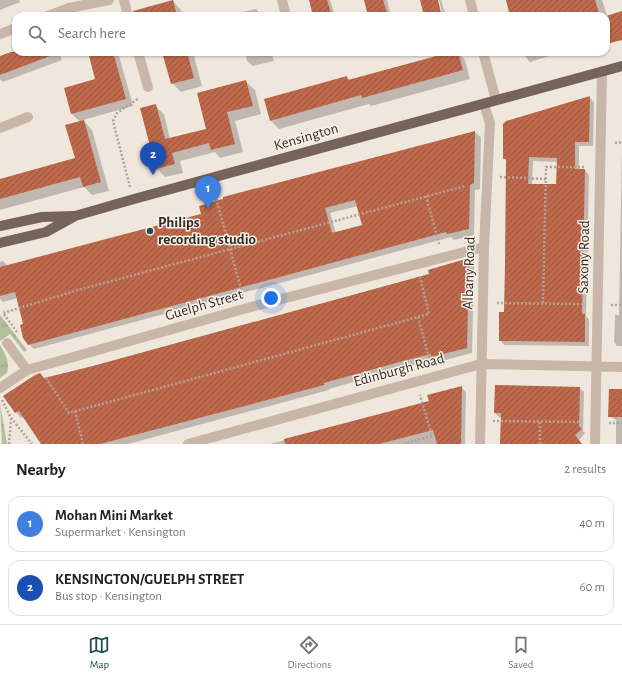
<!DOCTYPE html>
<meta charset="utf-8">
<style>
:root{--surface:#fff;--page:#f2f2f2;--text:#222;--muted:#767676;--line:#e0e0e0;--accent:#205054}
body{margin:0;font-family:"Alegreya Sans",sans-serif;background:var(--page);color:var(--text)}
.you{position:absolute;left:271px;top:298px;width:14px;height:14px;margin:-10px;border:3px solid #fff;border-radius:50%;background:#1a73e8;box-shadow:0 0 0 6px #1a73e833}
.badge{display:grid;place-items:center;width:26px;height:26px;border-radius:50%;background:var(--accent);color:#fff;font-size:13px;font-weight:700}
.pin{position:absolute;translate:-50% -33px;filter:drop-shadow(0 1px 2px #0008)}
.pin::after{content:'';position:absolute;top:21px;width:14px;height:12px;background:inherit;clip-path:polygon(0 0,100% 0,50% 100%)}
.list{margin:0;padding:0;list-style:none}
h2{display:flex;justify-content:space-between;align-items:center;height:52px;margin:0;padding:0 16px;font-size:17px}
h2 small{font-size:13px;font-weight:400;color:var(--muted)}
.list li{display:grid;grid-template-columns:26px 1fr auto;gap:12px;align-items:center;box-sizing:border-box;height:56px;margin:0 8px 8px;padding:0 8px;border:1px solid var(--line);border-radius:12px}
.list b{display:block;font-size:15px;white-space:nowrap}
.list p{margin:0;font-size:13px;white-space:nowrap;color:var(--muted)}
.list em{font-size:13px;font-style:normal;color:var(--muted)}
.icon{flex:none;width:22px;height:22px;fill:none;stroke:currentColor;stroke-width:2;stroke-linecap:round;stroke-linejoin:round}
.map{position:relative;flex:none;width:622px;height:444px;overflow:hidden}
.search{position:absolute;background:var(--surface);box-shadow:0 1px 3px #0004;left:12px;right:12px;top:12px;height:44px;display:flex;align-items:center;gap:10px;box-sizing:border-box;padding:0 14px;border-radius:12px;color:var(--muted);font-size:15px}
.sheet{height:180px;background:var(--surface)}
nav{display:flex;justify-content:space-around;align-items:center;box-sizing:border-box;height:56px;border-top:1px solid var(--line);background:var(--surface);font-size:11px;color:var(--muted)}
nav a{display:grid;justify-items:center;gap:2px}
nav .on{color:var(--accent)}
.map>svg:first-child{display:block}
.grass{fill:url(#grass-tufts)}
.shadow{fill:#0003;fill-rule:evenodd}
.building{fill:url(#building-hatch);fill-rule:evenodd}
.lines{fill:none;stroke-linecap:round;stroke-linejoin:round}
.path{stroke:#b3a193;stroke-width:2.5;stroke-dasharray:2 2;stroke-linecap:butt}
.minor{stroke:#c8b7a9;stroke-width:10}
.major{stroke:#76645a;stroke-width:10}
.poi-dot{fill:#205054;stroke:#f8f1e8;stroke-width:1.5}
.labels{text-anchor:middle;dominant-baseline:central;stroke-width:3;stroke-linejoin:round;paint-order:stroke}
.street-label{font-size:15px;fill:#352c28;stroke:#f8f1e8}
.poi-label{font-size:15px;font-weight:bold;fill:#352c28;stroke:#f8f1e8;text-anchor:start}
</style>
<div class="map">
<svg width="622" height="444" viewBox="0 0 622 444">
<defs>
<pattern id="grass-tufts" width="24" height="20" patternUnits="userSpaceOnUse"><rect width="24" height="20" fill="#b3be9d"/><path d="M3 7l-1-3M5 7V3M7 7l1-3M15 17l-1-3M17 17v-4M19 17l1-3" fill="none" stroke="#929b80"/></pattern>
<pattern id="building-hatch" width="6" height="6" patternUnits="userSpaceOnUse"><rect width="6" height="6" fill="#be684c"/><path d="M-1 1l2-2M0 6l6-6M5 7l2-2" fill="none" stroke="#9b563f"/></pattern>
</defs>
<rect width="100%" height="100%" fill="#f0e7dc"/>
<!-- grass -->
<path class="grass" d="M0,315l27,35 -3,2 -14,-18 -10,7z
M0,345c6,10 10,17 7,28l-7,5z
M0,403l7,41h-5z"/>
<!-- shadow -->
<path class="shadow" d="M0,0h19l1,2 -20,8z
M310,0h20l5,16h-21z
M365,0h22l4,16h-22z
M421,0h16l4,16h-16z
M439,0h2l5,16h-3z
M507,0h95l12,37 -8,3v-24h-95z
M173,1l8,9 2,6h-30z
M256,9l6,7h-27v-2z
M16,51l43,1 3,8 -59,22 -3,-3v-22z
M89,52h29l15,54 -50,14 9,10 17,61 -17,4 -8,-8 -84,23v-30l76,-21 4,-37 -8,-8 24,-34z
M163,52h30l9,34 -21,6 -9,-9z
M245,52h26l3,9 -21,5 -6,-5z
M454,52h4l7,8 5,19 -99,27 -2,-2 -90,25 -8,-8 75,-44 4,3z
M521,52h42l-33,10z
M246,82l9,8 6,24 -26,7 8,31 -23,6 -5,-6 -35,9 3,12 -18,4 -8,-8 -2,-63 9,8 6,25 37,-10z
M590,98l4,4 -1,44h-14v24h6l4,5 -3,141 3,3v27l-85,-1 -4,-5 5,-27 2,-151 -3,-4zM533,161l25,1 -1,23h-25z
M475,132l6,5 -1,52 -5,1 -1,45 -20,5 -3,-3 -417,112 -6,-6 -10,-45 -15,4 -3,-3v-37l3,-1 5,5 194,-52 22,-14v-2zM358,206l5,20 -27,7 -6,-20z
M622,147v199h-5l-3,-4 1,-27h4z
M468,260l6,5 -2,88 -34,9 -2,-2 -27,6 -80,23v1l-201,54h-86l-18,-27 -3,1 -5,-6 29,-33 385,-105z
M461,387l5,5 -1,52h-195l160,-42z
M580,388l4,4 -1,39 2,2 -6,7 3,4h-81l1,-27h-3l-4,-4z
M622,390v54h-6v-24l-7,-4z"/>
<!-- building -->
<path class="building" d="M173,0l4,16h-43l-1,-5z
M309,0h18l5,16h-19z
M364,0h19l5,16h-20z
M420,0h18l3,13 -17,3z
M506,0h89l5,16h-90z
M622,11v29l-12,3 -4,-14v-13z
M11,52h46l1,1 -58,22v-19z
M88,52h25l13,47 -55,15 -7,-26 31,-9z
M162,52h25l7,26 -23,6z
M451,52h7l5,18 -101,28 -1,-3 -91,26 -6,-22 83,-23 1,4z
M246,80l7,26 -26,6 8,32 -24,6 -2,-7 -37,10 3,11 -19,5 -16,-61 16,-4 9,35 41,-10 -9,-36z
M590,96l-1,46h-14v27h10l-3,145h3v28l-86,-1v-29h5l1,-48 1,-105h-3v-35l3,-3zM529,157l28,1 -1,26h-28z
M84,120l17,62 -18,5 -3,-10 -80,22v-20l75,-21 -10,-33z
M475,131l-1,52 -4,2 -1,44 -22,5 -1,-2 -418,113 -5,-7 -3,-13 3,-1 -8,-32 -15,4v-29l201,-53 -2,-8 24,-7v-2zM355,200l7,25 -30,8 -7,-25z
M469,258l-2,90 -36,9v-3l-28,7 -79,22v2l-224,59h-59l-22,-33 -4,2 -12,-17 32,-21 5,-2 4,5 49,-12 336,-92 -1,-4z
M495,385l85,2 -1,39 3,3 -7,6 7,9h-82l1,-31h-7z
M462,386l-1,58h-24l-4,-14 -54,14h-94l-1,-5 145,-38 -2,-6z
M609,389h13v28h-14z"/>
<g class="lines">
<!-- path -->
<path class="path" d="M615,143l7,-1
M500,177l46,2
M130,187l-17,-66 4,-8 22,-15
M214,191l29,105
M426,196l13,48
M497,303l89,1
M543,303l3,-136h40
M611,305h11
M418,317l13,48
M17,332l-14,-19 75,-23 387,-104
M46,378l23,35 360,-99 -9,-37
M2,400l9,18 21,26
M75,411l8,33
M493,421l89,1
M609,423h13
M9,444l2,-25
M403,444l29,-8 -12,-41
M540,444v-23"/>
<!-- minor -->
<path class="minor" d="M124,0l4,16
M282,0l4,16
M470,0l4,16
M48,16l21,-8 40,-8
M0,34l16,-6
M138,52l10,35
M483,52l13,48
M0,128l28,-11
M7,343l20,27
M0,388l27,-18 220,-62 237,-61
M188,444l293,-80 141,3
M480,444l4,-197 6,-124 -6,-19
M595,444l7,-373"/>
<!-- major -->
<path class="major" d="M0,226l42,-9 31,-1
M0,243l46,-11 29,-16 59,-17 488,-133"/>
</g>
<!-- markers -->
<circle class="poi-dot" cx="150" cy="231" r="4"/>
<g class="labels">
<!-- street labels -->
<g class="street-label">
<text transform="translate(306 137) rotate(-16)">Kensington</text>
<text transform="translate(584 257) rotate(-89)">Saxony Road</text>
<text transform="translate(469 273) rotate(-88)">Albany Road</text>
<text transform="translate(204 305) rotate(-16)">Guelph Street</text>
<text transform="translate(399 370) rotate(-15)">Edinburgh Road</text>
</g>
<!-- poi labels -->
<g class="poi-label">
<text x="158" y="222">Philips<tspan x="158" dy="17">recording studio</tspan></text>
</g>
</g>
</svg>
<div class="you"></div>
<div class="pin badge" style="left:208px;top:209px;background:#3f7fe0">1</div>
<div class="pin badge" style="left:153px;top:175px;background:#1a4fb4">2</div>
<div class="search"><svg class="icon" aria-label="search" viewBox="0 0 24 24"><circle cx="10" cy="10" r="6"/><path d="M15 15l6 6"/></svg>Search here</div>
</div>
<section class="sheet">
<h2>Nearby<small>2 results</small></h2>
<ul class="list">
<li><span class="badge" style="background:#3f7fe0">1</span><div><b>Mohan Mini Market</b><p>Supermarket · Kensington</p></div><em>40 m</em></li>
<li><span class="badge" style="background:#1a4fb4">2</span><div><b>KENSINGTON/GUELPH STREET</b><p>Bus stop · Kensington</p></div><em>60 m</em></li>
</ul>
</section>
<nav>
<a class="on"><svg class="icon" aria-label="map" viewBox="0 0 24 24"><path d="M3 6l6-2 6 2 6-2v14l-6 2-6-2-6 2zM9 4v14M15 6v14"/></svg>Map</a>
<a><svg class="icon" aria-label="directions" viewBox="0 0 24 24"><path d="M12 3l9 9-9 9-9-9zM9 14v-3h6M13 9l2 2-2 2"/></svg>Directions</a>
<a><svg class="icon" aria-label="saved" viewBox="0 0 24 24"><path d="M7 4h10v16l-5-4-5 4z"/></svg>Saved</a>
</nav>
